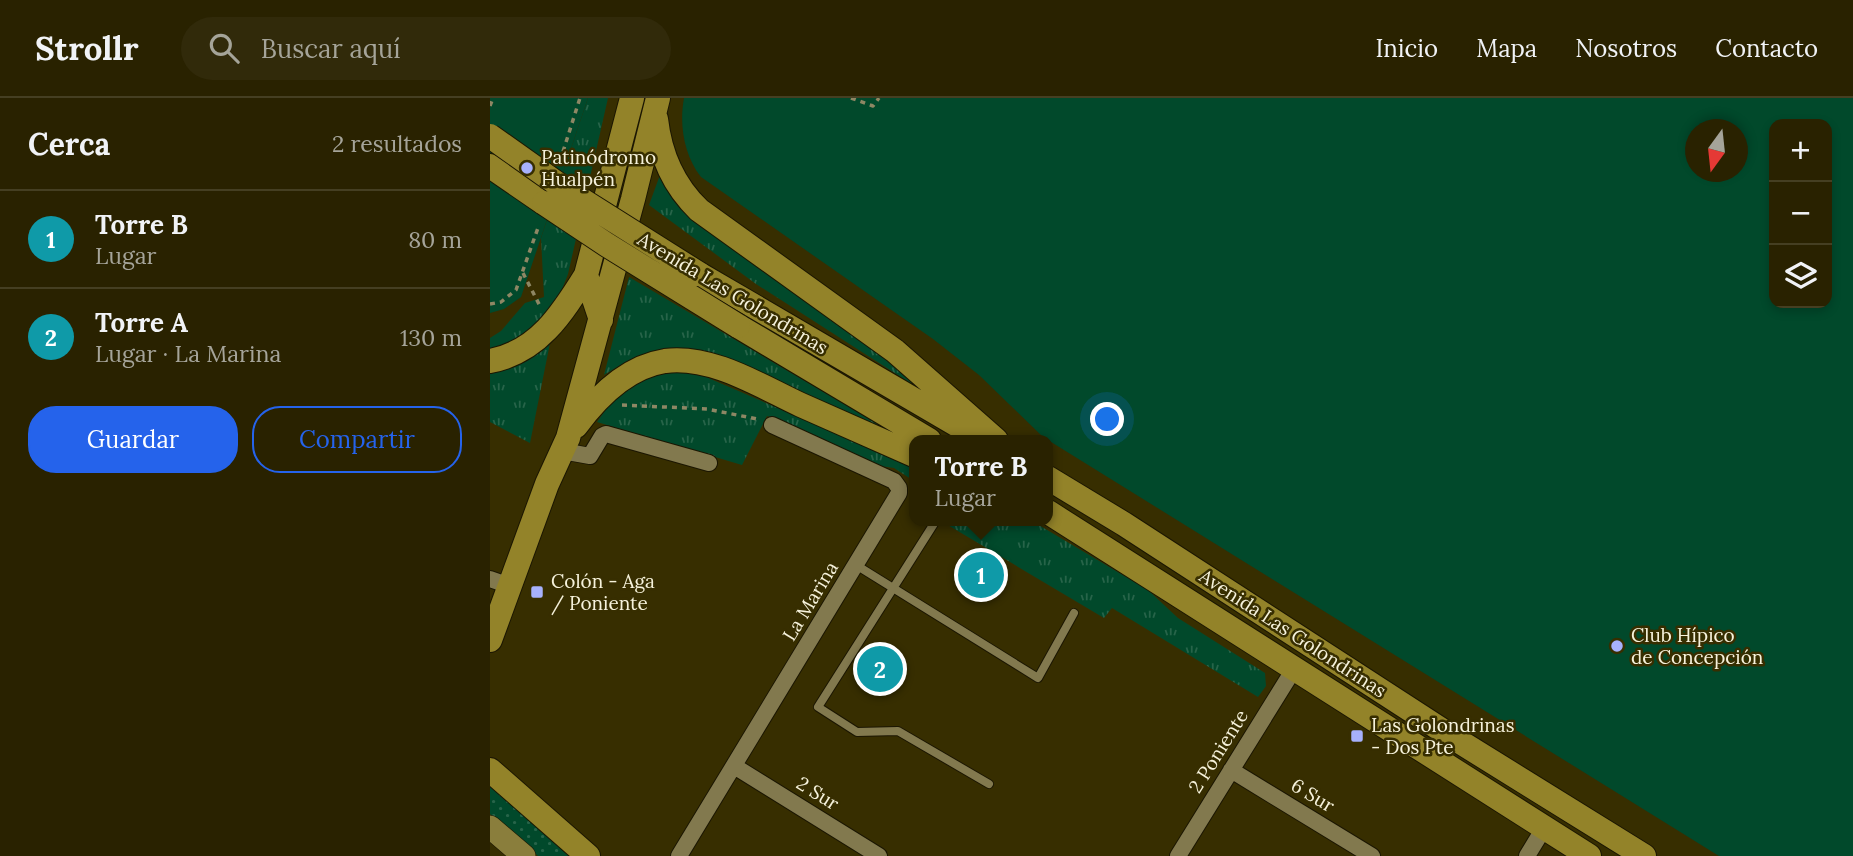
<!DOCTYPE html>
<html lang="es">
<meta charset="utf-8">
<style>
:root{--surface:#292200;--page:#312a0a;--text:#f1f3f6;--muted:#a5a499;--line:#453f22;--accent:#2563eb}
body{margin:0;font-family:Lora,serif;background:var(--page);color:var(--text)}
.controls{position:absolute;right:21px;top:21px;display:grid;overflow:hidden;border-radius:14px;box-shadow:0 4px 10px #0003}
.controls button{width:63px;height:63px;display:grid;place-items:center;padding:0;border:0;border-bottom:2px solid var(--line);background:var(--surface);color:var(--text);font:35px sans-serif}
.compass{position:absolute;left:1195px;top:21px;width:63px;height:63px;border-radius:50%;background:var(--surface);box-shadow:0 4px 10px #0003;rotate:195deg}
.you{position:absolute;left:618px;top:322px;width:24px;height:24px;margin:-18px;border:5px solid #fff;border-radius:50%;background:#1a73e8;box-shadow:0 0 0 10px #1a73e833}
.badge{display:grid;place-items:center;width:46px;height:46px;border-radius:50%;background:var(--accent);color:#fff;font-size:23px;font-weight:700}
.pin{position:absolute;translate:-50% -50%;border:4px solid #fff;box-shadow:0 2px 7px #0006}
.popup{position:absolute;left:419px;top:337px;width:144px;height:91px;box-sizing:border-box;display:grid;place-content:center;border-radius:14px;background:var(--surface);filter:drop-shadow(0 2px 5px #0005);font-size:23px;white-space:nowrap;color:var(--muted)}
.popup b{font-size:26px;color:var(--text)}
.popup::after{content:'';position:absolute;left:50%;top:100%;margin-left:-14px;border:14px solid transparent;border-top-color:var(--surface)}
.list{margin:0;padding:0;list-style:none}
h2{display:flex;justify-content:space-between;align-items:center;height:91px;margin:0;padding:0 28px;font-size:30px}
h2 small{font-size:23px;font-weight:400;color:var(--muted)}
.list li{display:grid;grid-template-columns:46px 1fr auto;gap:21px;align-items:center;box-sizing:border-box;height:98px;padding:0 28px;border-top:2px solid var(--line)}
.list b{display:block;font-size:26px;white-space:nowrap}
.list p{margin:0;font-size:23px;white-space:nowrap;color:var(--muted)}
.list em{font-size:23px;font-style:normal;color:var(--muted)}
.actions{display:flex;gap:14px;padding:21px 28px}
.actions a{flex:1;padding:16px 0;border:2px solid var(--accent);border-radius:28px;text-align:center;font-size:24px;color:var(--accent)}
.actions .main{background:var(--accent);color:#fff}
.icon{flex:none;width:38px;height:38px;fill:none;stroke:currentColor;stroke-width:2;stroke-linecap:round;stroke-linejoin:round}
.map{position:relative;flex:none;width:1363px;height:758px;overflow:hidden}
header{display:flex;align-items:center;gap:42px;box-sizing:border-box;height:98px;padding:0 35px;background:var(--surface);border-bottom:2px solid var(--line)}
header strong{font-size:33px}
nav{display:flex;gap:38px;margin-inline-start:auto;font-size:24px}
.search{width:490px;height:63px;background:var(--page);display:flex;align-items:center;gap:18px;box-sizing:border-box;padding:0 24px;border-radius:38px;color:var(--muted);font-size:26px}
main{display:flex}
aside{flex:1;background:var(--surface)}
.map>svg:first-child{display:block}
.grass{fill:url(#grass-tufts)}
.park{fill:url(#park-dots)}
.garden{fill:#01492b;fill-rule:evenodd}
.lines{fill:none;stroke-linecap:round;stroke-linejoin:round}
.lane-casing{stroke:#1b1602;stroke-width:10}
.street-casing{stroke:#1b1602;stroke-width:18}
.secondary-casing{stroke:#1b1602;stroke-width:24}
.primary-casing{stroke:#1b1602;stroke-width:26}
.path{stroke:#8e8764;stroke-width:3.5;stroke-dasharray:5 5;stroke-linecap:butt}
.lane{stroke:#82794e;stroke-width:8}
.street{stroke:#82794e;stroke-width:16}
.secondary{stroke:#8a7e3c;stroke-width:23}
.primary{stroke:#938329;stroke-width:24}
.primary-bridge-casing{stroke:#1b1602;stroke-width:26;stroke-linecap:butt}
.primary-bridge{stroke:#938329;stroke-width:24}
.poi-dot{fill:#a7b1fc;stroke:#372e00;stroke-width:2.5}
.labels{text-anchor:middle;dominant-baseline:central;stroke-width:5;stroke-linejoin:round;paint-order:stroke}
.poi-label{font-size:19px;fill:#f6f2db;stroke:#372e00;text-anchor:start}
.street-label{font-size:19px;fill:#f6f2db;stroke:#372e00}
</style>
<header>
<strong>Strollr</strong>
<div class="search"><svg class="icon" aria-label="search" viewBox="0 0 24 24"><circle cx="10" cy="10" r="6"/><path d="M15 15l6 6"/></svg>Buscar aquí</div>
<nav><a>Inicio</a><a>Mapa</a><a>Nosotros</a><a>Contacto</a></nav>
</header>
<main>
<aside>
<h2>Cerca<small>2 resultados</small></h2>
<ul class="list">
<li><span class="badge" style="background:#0f9aa8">1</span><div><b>Torre B</b><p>Lugar</p></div><em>80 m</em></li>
<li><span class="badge" style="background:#0f9aa8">2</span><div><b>Torre A</b><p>Lugar · La Marina</p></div><em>130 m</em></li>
</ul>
<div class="actions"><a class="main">Guardar</a><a>Compartir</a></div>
</aside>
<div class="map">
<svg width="1363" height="758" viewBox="0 0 1363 758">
<defs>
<pattern id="grass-tufts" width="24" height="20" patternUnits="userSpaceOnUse" patternTransform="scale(1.75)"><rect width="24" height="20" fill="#01492b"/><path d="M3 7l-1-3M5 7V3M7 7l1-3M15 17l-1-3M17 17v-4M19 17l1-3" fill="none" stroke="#276449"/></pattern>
<pattern id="park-dots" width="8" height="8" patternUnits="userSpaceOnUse" patternTransform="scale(1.75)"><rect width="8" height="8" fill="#01492b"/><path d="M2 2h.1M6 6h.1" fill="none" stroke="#276449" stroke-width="1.8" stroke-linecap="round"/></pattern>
</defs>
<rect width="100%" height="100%" fill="#372e00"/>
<!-- grass -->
<path class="grass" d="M98,0h20l-40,176 -11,28 -29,34 -38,17v-15l11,-7 24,-28 19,-6 -3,-59z
M170,77l15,27 35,29 152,108 56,49 -162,-104 -107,-79z
M139,179l262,155 -208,-82c-36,-2 -49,7 -79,25z
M60,245l-20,100 -40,-21v-49c24,-4 41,-15 60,-30z
M192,272l24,7 208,90v14l-20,-13 -14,-2 -113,-50 -25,49 -145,-43 19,-27 43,-23z
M451,423h91l116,69 30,28 87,55 1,13 -8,11 -146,-89 -8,10z"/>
<!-- park -->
<path class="park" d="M0,686l84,72h-36l-48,-42z"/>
<!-- garden -->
<path class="garden" d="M0,0h98l-67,199 -17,12 -14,4z
M194,0h1169v758h-134l-676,-419 -64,-62 -46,-36 -232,-162c-17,-22 -22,-52 -17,-79zM1284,26h53v179h-53zM1206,32h42v42h-42z"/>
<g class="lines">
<defs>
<path id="lane" d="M445,424l-117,185 39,25 41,-1 91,53
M366,467l182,113 36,-65"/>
<path id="street" d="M72,353l28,5 12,-20 4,-2 103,29
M0,481l20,7
M244,668l145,90
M741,672l141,86
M189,758l220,-363v-5l-5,-7 -122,-56
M688,758l116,-187
M1037,758l17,-28"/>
<path id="secondary" d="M0,729l34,29"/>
<path id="primary" d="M166,21c4,36 17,66 43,91l196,141 101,89
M0,68l54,37
M209,176l277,162
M111,222l-15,-45 46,-177
M248,228l191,114
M0,263c48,-9 72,-47 96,-86
M86,328c22,-30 51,-59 89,-65 47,-6 95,25 136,44 38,17 76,34 113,50
M558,380l76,46 333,216 187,116
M558,414l541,344
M0,542l57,-156 21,-46 65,-239 25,-101
M0,672l98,86"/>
</defs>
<!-- lane casing -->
<use href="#lane" class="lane-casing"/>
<!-- street casing -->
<use href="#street" class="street-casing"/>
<!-- secondary casing -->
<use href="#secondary" class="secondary-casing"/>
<!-- primary casing -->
<use href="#primary" class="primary-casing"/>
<!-- path -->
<path class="path" d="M361,0l22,8 6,-8
M0,8l3,-8
M70,63l20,-63
M33,175l17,33
M0,206l11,-2 15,-12 23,-65
M132,307l85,4 50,10"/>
<!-- lane -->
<use href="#lane" class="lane"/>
<!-- street -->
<use href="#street" class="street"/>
<!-- secondary -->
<use href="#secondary" class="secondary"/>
<!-- primary -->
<use href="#primary" class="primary"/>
<defs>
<path id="primary-bridge" d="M0,38l79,56 130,82
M54,105l63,42 131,81"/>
</defs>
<!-- primary-bridge casing -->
<use href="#primary-bridge" class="primary-bridge-casing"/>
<!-- primary-bridge -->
<use href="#primary-bridge" class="primary-bridge"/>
</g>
<!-- markers -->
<g class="poi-dot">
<circle cx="37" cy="70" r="7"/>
<rect x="40" y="487" width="14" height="14" rx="3.5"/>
<circle cx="1127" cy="548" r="7"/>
<rect x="860" y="631" width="14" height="14" rx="3.5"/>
</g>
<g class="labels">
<!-- poi labels -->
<g class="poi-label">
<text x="51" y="59">Patinódromo<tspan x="51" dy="22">Hualpén</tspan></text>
<text x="61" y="483">Colón - Aga<tspan x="61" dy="22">/ Poniente</tspan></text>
<text x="1141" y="537">Club Hípico<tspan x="1141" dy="22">de Concepción</tspan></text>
<text x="881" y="627">Las Golondrinas<tspan x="881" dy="22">- Dos Pte</tspan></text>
</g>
<!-- street labels -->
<g class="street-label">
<text transform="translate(243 195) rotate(31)">Avenida Las Golondrinas</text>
<text transform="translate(320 503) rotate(-59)">La Marina</text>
<text transform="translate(803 535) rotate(33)">Avenida Las Golondrinas</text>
<text transform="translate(728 653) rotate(-58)">2 Poniente</text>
<text transform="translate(328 695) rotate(32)">2 Sur</text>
<text transform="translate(823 697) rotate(31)">6 Sur</text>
</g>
</g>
</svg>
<div class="controls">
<button>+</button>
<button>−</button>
<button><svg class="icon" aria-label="layers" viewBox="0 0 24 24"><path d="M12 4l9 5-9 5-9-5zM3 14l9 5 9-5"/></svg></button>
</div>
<svg class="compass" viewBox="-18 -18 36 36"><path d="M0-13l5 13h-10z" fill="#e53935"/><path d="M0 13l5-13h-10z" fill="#a5a499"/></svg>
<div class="you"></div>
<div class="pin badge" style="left:491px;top:477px;background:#0f9aa8">1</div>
<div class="popup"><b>Torre B</b>Lugar</div>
<div class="pin badge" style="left:390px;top:571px;background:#0f9aa8">2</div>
</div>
</main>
